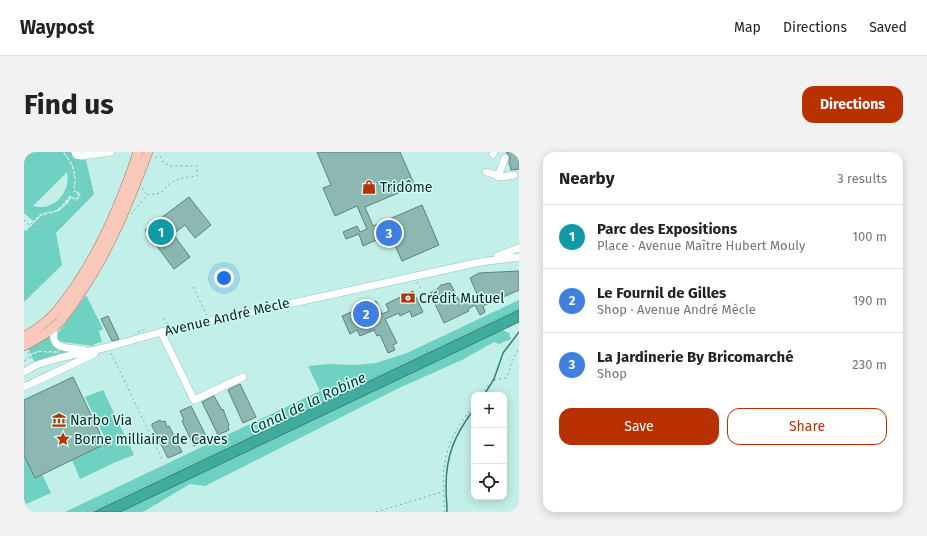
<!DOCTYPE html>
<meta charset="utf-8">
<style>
:root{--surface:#fff;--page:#f2f2f2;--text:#222;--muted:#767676;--line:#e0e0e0;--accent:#ba3101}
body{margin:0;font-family:"Fira Sans",sans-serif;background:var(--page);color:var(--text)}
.controls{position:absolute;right:12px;bottom:12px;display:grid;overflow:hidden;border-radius:8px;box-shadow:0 2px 10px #0003}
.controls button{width:36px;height:36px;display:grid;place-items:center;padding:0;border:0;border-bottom:1px solid var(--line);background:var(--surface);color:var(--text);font:20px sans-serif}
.you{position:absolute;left:200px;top:126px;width:14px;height:14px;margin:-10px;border:3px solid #fff;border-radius:50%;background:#1a73e8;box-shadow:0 0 0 6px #1a73e833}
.badge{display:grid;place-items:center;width:26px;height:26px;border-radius:50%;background:var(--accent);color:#fff;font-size:13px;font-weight:700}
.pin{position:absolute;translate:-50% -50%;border:2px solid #fff;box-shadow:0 1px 4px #0006}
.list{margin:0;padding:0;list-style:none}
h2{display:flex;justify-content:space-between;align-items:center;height:52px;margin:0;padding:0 16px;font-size:17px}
h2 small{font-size:13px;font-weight:400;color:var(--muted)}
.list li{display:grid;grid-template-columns:26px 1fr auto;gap:12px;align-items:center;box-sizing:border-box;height:64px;padding:0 16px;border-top:1px solid var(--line)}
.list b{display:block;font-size:15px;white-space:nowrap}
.list p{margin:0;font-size:13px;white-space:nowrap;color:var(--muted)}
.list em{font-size:13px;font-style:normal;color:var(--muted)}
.actions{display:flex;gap:8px;padding:12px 16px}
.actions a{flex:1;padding:9px 0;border:1px solid var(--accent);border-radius:12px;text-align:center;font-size:14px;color:var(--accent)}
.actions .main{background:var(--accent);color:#fff}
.icon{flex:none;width:22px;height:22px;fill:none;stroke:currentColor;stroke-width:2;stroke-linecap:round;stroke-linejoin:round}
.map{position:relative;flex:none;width:495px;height:360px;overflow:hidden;border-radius:12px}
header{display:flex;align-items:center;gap:24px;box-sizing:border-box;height:56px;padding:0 20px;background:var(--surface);border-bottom:1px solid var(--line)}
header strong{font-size:19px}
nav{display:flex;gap:22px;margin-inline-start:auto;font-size:14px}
.intro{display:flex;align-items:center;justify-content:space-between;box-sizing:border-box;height:96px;padding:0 24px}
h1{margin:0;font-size:28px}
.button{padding:10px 18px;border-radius:12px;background:var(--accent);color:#fff;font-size:14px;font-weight:700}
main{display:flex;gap:24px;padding:0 24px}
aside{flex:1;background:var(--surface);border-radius:12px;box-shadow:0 2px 10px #0003}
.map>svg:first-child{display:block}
.green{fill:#6fd1c2;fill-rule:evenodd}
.water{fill:#40ab9d;stroke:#328277}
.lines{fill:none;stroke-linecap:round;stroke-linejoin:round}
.stream{stroke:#328277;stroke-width:1.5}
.building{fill:#8db8b1;stroke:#59837c}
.minor-casing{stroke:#98c4bc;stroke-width:8}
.major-casing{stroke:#a57667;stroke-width:10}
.path{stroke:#87aba5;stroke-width:1;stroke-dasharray:2 3;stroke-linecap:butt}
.minor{stroke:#fff;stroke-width:7}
.major{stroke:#f8c8bb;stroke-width:9}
.labels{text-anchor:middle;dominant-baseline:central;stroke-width:3;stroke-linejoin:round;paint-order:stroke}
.poi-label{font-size:14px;fill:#11221f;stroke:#cffcf4;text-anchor:start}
.street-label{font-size:14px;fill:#11221f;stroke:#cffcf4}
.water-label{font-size:15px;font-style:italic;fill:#063a34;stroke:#cffcf4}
</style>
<header>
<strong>Waypost</strong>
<nav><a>Map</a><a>Directions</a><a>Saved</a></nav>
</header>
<div class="intro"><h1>Find us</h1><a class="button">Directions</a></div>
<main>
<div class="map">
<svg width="495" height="360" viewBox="0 0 495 360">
<rect width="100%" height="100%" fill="#c2efe7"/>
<!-- green -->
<path class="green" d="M0,0h38c11,11 14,24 11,39l5,4 -2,4 -6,-4 -8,10 -6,5 -16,4 -7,7 -9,-8zM43,20c4,20 -13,40 -34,34z
M40,0h20l10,42 -38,39 6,32 -38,37v-72l2,1 15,-15 18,-5 9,-8 3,-5 6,3 4,-7 -7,-4c4,-15 0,-27 -10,-38z
M62,143l17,34 -4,2 3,11 -8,2v2l-32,-4 -3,-1 -2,-4 1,-4z
M495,148v10l-425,202h-29l255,-121 -12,-25 21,-2 27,1 20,-2 31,-10z
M478,178l7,3 2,6 -12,5 -5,-2 -32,18 -63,28 -194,98 -15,-2 -47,28h-23z
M26,183l1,6 7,7v3h-20l-7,3 -3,-6z
M35,196l15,3 -39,12 -4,-8 9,-3 19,1z
M79,238l31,65 -18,7 -36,17 -8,-19 33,-16 -2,-4 2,-2 -20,-41z
M0,303l11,23 7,-4 9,19 -25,11 -2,-5z"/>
<!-- water -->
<path class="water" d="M495,158v12l-399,190h-26z"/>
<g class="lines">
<!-- stream -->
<path class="stream" d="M460,243l10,-16 9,-26 16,-21
M423,360c0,-8 -1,-17 -1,-25 0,-33 9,-52 28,-78"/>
</g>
<!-- building -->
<path class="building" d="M293,0h83l15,34 -50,21 8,19 49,-21 17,40 -37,16 -12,-27 -27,12 -4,-12 -13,5 -3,-7 14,-6 3,6 7,-3 -10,-23 -22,10 -12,-28 8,-3z
M482,0h13v17l-8,1 -2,-8 1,-5z
M165,45l22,28 -16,13 -10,-13 -12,9 17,23 -16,12 -29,-39z
M495,119v19l-36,16 2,6 -5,3 -5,-10 -7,4 1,2 -25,12 -14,-30 6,-3 5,-5 9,-2 11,21 17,-8 -8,-18 9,-5z
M389,139l10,21 -11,5 -2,-6 -10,5 -1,-3 -14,6 12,24 -4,2 2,5 -7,3 -8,-18 -3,1 -3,-6 -14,6 -3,-6 -7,4 -8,-18 34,-15 6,13 7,-3 -3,-7z
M84,164l11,23 -7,2 -11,-22z
M49,225l32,67 -70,34 -11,-23v-55z
M216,232l16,33 -13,6 -15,-33z
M190,244l8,14 1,-1 6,16 -1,1 1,4 -11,5 -16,-33z
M167,254l17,34 -14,6 -12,-25 2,-1 -4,-9z
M136,268l2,2 3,-1 2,6 2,-1 13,26 -14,6 -16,-32v-2z"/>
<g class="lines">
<defs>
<path id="minor" d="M51,0l1,3 6,1 29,-4
M469,2l1,-2
M462,20l17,5 11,-2
M474,25l7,-19
M473,104l22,-8
M30,176c-4,23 12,19 30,22
M137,180l33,68 49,-23
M0,220l12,-7 23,-7 49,-11 53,-15 319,-70 39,-5
M0,235l70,-33 1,-4"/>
<path id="major" d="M0,185c9,-6 18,-11 25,-18 10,-9 17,-20 25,-31 29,-42 48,-88 64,-136
M0,194c10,-5 20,-10 29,-18 10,-8 19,-22 26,-33 31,-44 50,-93 69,-143"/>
</defs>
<!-- minor casing -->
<use href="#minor" class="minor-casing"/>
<!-- major casing -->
<use href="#major" class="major-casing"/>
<!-- path -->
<path class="path" d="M118,36l5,7
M107,62l16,-19 14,-2c10,-14 19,-15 36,-17v-10h-27l-6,-3 -4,-7 -7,2
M0,68l4,4 21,6 10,-3 32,-32c2,-19 -17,-32 -29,-43
M7,72l9,-9 9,-2 12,-6 10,-11 5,4 3,-5 -6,-4 2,-16 -6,-15
M393,130l4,6
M169,135l14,28
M140,166l3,6
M114,180l8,-3
M4,200l4,8
M87,201l51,106
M0,209c13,-10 18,-10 34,-9
M457,243c8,-11 10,-16 24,-17l3,-3 4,-14 7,-13
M0,297l5,10
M63,360l432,-204
M352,360l66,-20
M421,360c-2,-22 -4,-46 5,-68 5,-14 15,-27 24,-39"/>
<!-- minor -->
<use href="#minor" class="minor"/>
<!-- major -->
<use href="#major" class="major"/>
</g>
<!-- icons -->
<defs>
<symbol id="shop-bare" viewBox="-9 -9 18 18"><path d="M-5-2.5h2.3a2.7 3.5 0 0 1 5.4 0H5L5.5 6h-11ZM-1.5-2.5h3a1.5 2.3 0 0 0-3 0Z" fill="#ba3101" stroke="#cffcf4" stroke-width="2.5" paint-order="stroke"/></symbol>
<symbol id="bank-bare" viewBox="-9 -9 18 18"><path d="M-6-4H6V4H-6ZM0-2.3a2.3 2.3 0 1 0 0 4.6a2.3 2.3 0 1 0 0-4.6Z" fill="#ba3101" stroke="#cffcf4" stroke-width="2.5" paint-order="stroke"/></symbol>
<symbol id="museum-bare" viewBox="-9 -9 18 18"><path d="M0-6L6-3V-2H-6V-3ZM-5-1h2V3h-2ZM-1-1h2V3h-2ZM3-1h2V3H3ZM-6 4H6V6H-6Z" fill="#ba3101" stroke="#cffcf4" stroke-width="2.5" paint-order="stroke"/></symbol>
<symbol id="sight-bare" viewBox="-9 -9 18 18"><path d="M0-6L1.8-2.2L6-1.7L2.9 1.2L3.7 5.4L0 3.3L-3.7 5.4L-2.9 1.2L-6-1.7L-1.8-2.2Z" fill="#ba3101" stroke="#cffcf4" stroke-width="2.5" paint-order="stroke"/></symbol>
</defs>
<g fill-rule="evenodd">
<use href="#shop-bare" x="335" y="25" width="20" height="20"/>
<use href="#bank-bare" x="374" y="136" width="20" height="20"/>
<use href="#museum-bare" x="25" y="258" width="20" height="20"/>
<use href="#sight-bare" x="29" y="277" width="20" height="20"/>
</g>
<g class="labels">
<!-- poi labels -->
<g class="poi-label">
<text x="356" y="35">Tridôme</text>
<text x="395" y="146">Crédit Mutuel</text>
<text x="46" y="268">Narbo Via</text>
<text x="50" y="287">Borne milliaire de Caves</text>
</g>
<!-- street labels -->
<g class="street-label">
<text transform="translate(203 165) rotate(-13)">Avenue André Mècle</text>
</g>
<!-- water labels -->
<g class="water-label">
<text transform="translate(284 251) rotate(-25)">Canal de la Robine</text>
</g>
</g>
</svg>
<div class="controls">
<button>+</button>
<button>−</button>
<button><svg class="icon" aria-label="locate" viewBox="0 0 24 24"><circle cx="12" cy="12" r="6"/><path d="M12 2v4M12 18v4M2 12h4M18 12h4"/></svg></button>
</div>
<div class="you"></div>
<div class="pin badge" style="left:137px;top:80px;background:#0f9aa8">1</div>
<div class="pin badge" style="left:342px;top:162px;background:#3f7fe0">2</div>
<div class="pin badge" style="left:365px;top:81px;background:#3f7fe0">3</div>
</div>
<aside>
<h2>Nearby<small>3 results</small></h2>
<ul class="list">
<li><span class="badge" style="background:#0f9aa8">1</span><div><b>Parc des Expositions</b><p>Place · Avenue Maître Hubert Mouly</p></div><em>100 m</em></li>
<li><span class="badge" style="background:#3f7fe0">2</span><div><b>Le Fournil de Gilles</b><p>Shop · Avenue André Mècle</p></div><em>190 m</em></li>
<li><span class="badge" style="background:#3f7fe0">3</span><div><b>La Jardinerie By Bricomarché</b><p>Shop</p></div><em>230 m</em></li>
</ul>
<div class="actions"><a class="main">Save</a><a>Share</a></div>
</aside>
</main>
